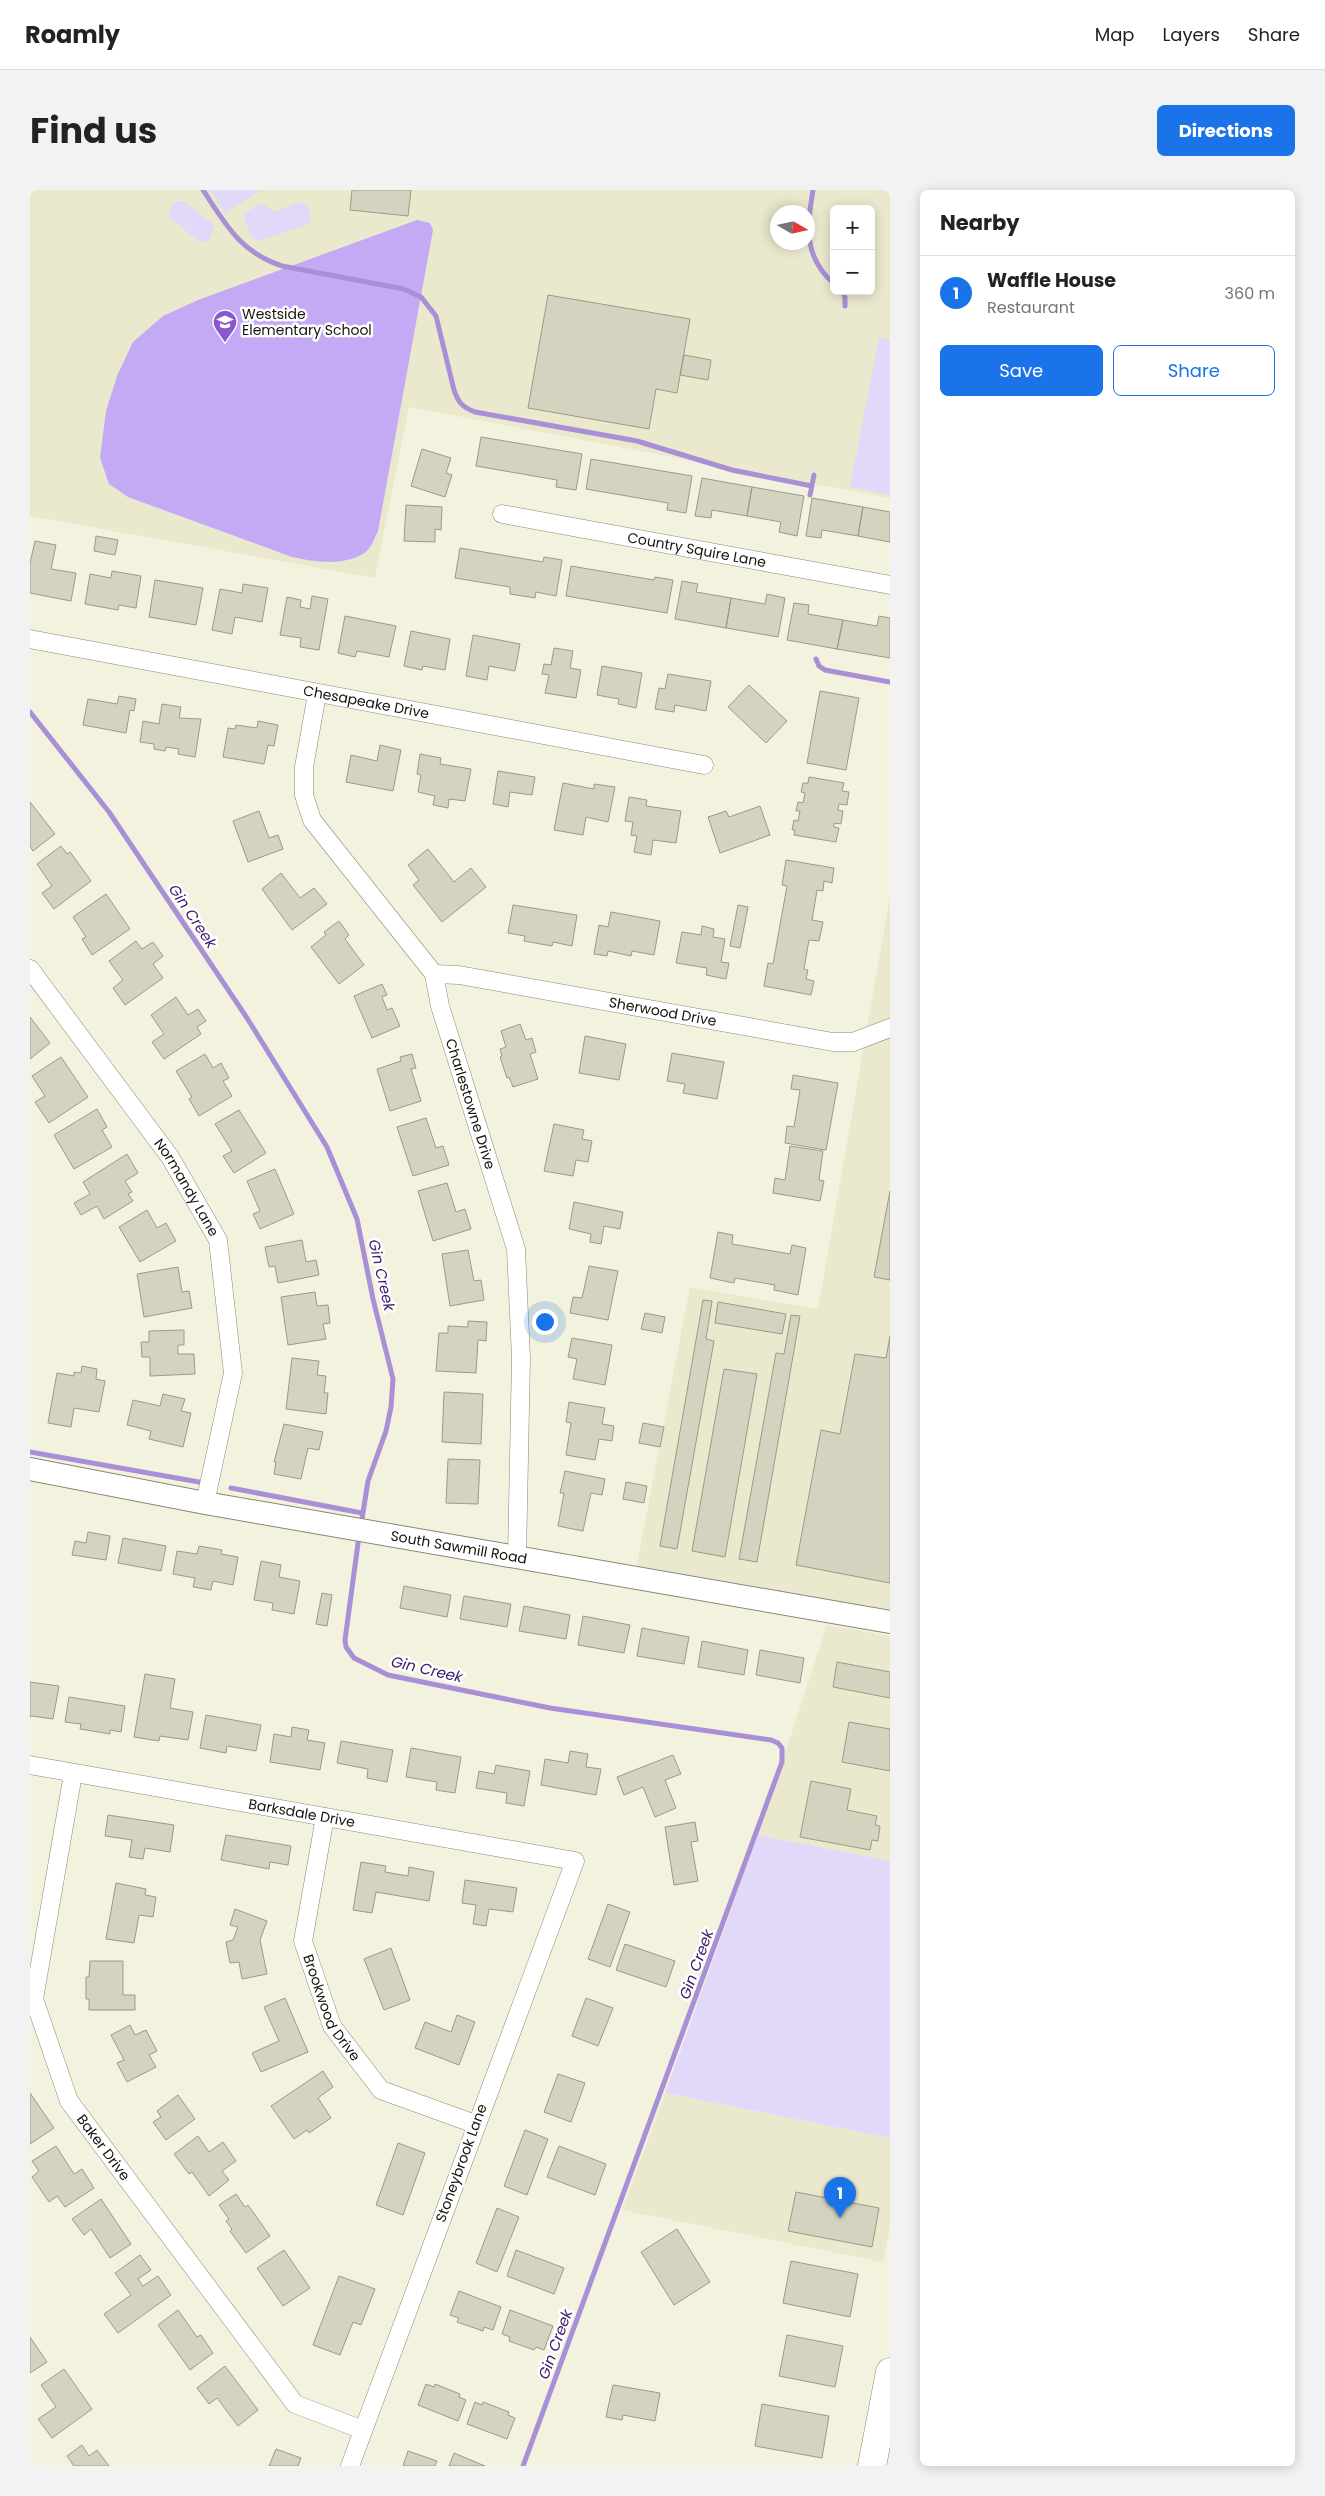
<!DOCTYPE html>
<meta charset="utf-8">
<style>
:root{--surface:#fff;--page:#f2f2f2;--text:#222;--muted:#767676;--line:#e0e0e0;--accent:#1a73e8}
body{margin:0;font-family:Poppins,sans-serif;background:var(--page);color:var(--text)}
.controls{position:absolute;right:15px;top:15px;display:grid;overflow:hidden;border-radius:8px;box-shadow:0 2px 12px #0003}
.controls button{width:45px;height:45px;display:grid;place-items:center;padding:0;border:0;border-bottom:1px solid var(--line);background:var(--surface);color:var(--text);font:25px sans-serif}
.compass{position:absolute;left:740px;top:15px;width:45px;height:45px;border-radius:50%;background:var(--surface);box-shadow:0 2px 12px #0003;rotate:99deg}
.you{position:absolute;left:514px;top:1131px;width:18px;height:18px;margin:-12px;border:4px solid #fff;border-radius:50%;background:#1a73e8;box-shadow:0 0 0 8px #1a73e833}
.badge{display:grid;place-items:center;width:32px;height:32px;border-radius:50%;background:var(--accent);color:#fff;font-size:16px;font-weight:700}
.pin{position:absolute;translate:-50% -41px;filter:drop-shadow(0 1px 2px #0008)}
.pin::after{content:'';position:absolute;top:26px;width:18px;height:15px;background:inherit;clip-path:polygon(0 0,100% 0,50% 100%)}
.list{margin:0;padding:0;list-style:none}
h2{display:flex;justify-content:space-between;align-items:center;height:65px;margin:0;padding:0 20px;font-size:21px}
h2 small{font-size:16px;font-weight:400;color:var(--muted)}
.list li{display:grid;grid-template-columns:32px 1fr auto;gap:15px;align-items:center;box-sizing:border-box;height:75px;padding:0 20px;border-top:1px solid var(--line)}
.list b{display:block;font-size:19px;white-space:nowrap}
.list p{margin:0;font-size:16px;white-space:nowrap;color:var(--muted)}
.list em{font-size:16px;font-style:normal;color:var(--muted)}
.actions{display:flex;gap:10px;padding:15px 20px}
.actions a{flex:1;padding:11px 0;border:1px solid var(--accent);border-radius:8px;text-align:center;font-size:18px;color:var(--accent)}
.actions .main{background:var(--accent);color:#fff}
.map{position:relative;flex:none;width:860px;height:2276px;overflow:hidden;border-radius:8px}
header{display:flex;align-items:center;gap:30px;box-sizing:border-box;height:70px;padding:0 25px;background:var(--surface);border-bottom:1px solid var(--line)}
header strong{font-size:24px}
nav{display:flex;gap:28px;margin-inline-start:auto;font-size:18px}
.intro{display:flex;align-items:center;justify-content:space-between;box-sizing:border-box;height:120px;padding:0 30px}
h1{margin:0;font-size:35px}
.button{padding:12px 22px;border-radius:8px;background:var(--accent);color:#fff;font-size:18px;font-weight:700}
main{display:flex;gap:30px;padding:0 30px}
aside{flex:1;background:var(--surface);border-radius:8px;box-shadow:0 2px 12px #0003}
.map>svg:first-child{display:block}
.built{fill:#eae8cd;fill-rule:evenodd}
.green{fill:#e2d8f9}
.forest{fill:#c4aaf4}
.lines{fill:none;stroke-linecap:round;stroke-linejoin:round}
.stream{stroke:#a88fd6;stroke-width:5}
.building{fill:#d4d3c0;stroke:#9b9a88}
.minor-casing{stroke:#898876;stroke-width:19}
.tertiary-casing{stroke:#898876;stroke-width:24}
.primary-casing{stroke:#898876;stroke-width:29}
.minor{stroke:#fff;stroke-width:18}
.tertiary{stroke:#fff;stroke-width:22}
.primary{stroke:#fff;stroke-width:28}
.labels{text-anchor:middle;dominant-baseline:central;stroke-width:5;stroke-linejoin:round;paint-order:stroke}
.poi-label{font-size:14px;fill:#14140d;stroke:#fff;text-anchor:start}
.street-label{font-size:14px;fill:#14140d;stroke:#fff}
.water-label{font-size:15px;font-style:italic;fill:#411b6e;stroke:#fff}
</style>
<header>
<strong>Roamly</strong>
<nav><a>Map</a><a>Layers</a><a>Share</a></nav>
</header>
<div class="intro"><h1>Find us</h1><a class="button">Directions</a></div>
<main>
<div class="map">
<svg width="860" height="2276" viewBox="0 0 860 2276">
<rect width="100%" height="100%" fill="#f3f2de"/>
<!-- built -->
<path class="built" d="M0,0h860v308l-481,-91 -34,171 -345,-62zM804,19h37v82h-37zM748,22h30v30h-30z
M860,706v716l-254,-43 54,-282 128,22z
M797,1435l63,11v225l-132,-26z
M635,1903l225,45v89l-7,35 -261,-52z"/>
<!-- green -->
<path class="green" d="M180,0h50l-35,23z
M146,11h7l30,23 1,6 -6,11 -8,1 -30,-24 -1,-8z
M269,12l9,5 3,11 -3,6 -49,17 -8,-5 -7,-21 1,-3 17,-8 13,8z
M849,147l11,3v155l-40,-8z
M728,1645l132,26v277l-225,-45z"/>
<!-- forest -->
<path class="forest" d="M387,30l13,3 3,7 -55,301c-4,8 -7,18 -15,23 -21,12 -49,8 -71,3l-164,-60 -19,-13 -9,-26 6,-47 11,-35 16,-34 30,-26 35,-16z"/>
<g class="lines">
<!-- stream -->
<path class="stream" d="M173,0c23,35 37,62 79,76l122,23 17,8 15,19 18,74c4,12 8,17 21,22l162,29 95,29 80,16
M783,0c-6,37 -10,66 21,94
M812,101l3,6v9
M780,305l4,-20
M786,469l3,7 6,4 65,12
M0,522l79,100 138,206 80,129 30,72 16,80 20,80 -2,28 -5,24 -18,50 -7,44
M0,1262l169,30
M201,1298l131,25
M329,1346l-14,104 1,7 8,11 34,17 162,33 221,32 7,3 4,5v14l-259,704"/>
</g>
<!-- building -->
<path class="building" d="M322,0h59l-3,26 -58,-6z
M518,105l142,24 -13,74 -21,-4 -7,40 -121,-21z
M654,165l27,5 -3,20 -28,-5z
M451,247l101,17 -6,36 -20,-3 1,-7 -81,-14z
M392,259l29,9 -5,15 6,2 -7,22 -34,-11z
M561,269l101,17 -6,37 -19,-3 1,-7 -82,-14z
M672,288l50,9 -5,29 -35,-6 -1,8 -16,-2z
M722,297l52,9 -7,40 -18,-4 2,-10 -34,-6z
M782,308l51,9 -5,29 -36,-6 -1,8 -15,-2z
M376,315l36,2 -1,23 -6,-1v13l-31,-1z
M833,317l27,5v30l-32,-6z
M66,346l22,4 -3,15 -21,-4z
M5,351l21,4 -5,24 25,4 -5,28 -41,-8v-30z
M430,358l83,14 1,-5 18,3 -6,36 -20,-4 -1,6 -25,-4v-7l-55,-9z
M541,376l83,14 1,-3 18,3 -6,33 -101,-17z
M82,381l29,5 -5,32 -17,-3 -1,5 -33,-6 5,-30 21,4z
M125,390l48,8 -7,37 -47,-8z
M652,391l16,3 -2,8 35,6 -5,30 -51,-9z
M213,394l25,4 -6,34 -27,-5 -3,17 -20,-4 8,-41 22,4z
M737,404l18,4 -7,39 -52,-9 5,-30 34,6z
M282,406l16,3 -9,51 -19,-3 1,-9 -21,-3 7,-38 14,3 -1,7 10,2z
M764,413l15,2 -1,9 35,6 -6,29 -50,-9z
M315,426l51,10 -7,31 -32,-6 -2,6 -17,-4z
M849,426l11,2v40l-53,-9 6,-29 34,6z
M381,441l39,8 -5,31 -22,-4 -1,4 -18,-4z
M443,445l47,9 -5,27 -26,-5 -2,14 -21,-4z
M524,458l19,3 -3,17 11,2 -5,28 -31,-5 4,-18 -7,-1 2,-10 7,1z
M572,476l40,7 -6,35 -18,-4 1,-5 -22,-4z
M638,484l43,7 -5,30 -31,-6 -1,7 -19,-3 4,-21 6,1z
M719,495l38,36 -21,22 -38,-36z
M790,501l39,7 -13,72 -39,-7z
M89,506l17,3 -2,12 -4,-1 -4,23 -43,-8 5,-26 29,5z
M132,514l19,3 -2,11 22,1 -6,38 -17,-3 1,-5 -13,-2 -1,4 -11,-2v-5l-14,-2 3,-21 16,3z
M228,531l20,4 -4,21 -6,-1 -4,19 -41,-7 5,-29 7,1 1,-4 21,3z
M350,555l21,5 -8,41 -47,-9 5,-27 26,6z
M390,564l21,4 -1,6 31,5 -6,32 -16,-2 -1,9 -15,-3 2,-9 -17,-4 3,-17 -4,-1z
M468,581l37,6 -3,18 -22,-3 -2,15 -15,-3z
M779,587l35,6 -2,8 7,1 -2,13 -8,-1 -1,6 5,1 -2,13 -7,-1v4l5,1 -3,14 -42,-7 1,-5h-3l2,-10 4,1 2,-10h-4l2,-9 5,1 2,-10 -4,-1 2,-9h5z
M533,593l31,6v-5l21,3 -7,35 -22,-5 -3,18 -29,-5z
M599,607l18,3 -1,6 35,5 -5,32 -23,-3 -2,15 -17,-3 3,-16 -6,-1 2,-13 -8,-1z
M0,612l25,32 -22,17 -3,-5z
M730,616l10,29 -50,18 -12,-36 18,-6 3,6z
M229,621l10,27 9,-3 5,14 -35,13 -15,-41z
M31,656l6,8 3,-2 21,29 -37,28 -12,-16 10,-7 -15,-22z
M398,659l26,33 17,-14 15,19 -44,35 -29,-37 6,-5 -11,-15z
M756,670l48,8 -2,15 -8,-2 -1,10 -6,-1 -5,30 11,2 -4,19 -10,-1 -5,29 4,1 -2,9 8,2 -3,14 -47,-9 4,-23 5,1 14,-78 -5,-1z
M251,683l19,25 14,-10 13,16 -35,26 -30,-41z
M76,704l24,35 -38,26 -10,-16 4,-2 -13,-20z
M483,715l64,10 -5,31 -19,-4 -1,4 -28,-5 1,-5 -17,-3z
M708,715l10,2 -8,41 -10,-2z
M581,722l49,9 -6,34 -22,-4 -1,5 -23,-5 -1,5 -13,-2 5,-29 9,2z
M309,731l10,14 -4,4 19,26 -25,19 -28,-37 15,-12 -2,-3z
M672,736l12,3 -1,8 12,2 -4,23 8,1 -3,16 -20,-4 1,-7 -31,-5 6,-31 19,3z
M106,751l6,8 11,-7 10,14 -10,8 10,14 -38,27 -12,-17 10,-8 -14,-19z
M352,794l5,11 -5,2 5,13 5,-2 8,18 -28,12 -18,-42z
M146,807l12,18 10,-6 8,12 -9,6 4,7 -37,25 -12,-17 12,-8 -13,-19z
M0,827l20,26 -20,16z
M490,834l6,16 6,-2 4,14 -6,2 8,25 -25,8 -4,-10 -2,1 -7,-21 2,-1 -2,-7 6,-2 -5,-16z
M555,846l41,8 -7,36 -40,-7z
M642,863l52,9 -7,37 -34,-6 2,-9 -18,-3z
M175,864l8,14 8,-5 8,15 -6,3 9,15 -33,20 -10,-17 3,-2 -16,-26z
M382,864l4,14 -5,1 10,32 -31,10 -13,-42 24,-8 -1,-4z
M31,867l27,40 -39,26 -14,-21 10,-6 -13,-20z
M763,885l45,8 -12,67 -41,-7 2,-17 7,1 6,-37 -9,-1z
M67,919l10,18 -5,3 10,17 -38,22 -20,-34z
M209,920l27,43 -32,20 -11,-17 9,-5 -17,-27z
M396,928l10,30 7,-2 6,19 -36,11 -16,-49z
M524,934l30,6 -2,9 10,2 -4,21 -12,-2 -3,16 -29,-5z
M760,956l33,5 -4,29 5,1 -4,20 -47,-8 2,-15 10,2z
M97,964l11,19 -13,8 7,11 -4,2 5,7 -29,18 -7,-13 -16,9 -7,-12 16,-9 -7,-12z
M245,979l19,45 -34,15 -7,-15 7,-3 -13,-30z
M417,993l9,29 9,-3 6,20 -38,12 -15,-50z
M860,1001v89l-16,-3z
M544,1012l49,10 -3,17 -16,-3 -3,18 -11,-2 1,-8 -22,-5z
M117,1020l10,18 9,-5 10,18 -36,21 -21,-35z
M688,1042l15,3 -1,9 58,10 2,-9 14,3 -8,47 -24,-5 1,-5 -40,-7 -1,5 -24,-5z
M272,1050l4,22 10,-2 3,15 -41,8 -3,-17 -6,1 -4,-20z
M438,1060l6,31 7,-1 3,20 -34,6 -8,-52z
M559,1076l29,5 -10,49 -38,-7 3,-16 9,1z
M148,1077l4,25 7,-1 3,17 -48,9 -7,-43z
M285,1102l2,14 11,-1 2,18 -7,1 3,15 -38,6 -7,-48z
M673,1110l9,1 -6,38 8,2 -37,208 -17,-3z
M688,1112l68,12 -4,20 -67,-11z
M615,1123l20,4 -3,16 -21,-4z
M761,1125l9,1 -43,246 -18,-3 37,-206 8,1z
M438,1131l19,1 -1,19 -8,-1 -2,33 -40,-2 3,-38h9v-7l20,1z
M154,1140v15h-6v9h16l1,20 -45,2v-19h-8l-1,-15h8v-11z
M860,1146v247l-94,-18 25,-135 19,4 15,-80 31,4z
M542,1148l40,7 -7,40 -32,-6 4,-20 -9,-2z
M262,1168l27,3 -2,14 9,1 -2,17h4l-2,21 -40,-5z
M52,1176l15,3 -1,10 9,2 -6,31 -25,-4 -3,19 -23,-4 9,-50 17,3v-4l7,1z
M694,1179l33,5 -32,183 -33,-6z
M414,1202l39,2 -2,50 -39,-2z
M133,1204l22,5 -4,12 10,2 -8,34 -34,-8 2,-8 -24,-6 6,-25 27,6z
M539,1212l36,6 -3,16 12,2 -2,15 -13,-2 -4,21 -29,-5 5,-32 -5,-1z
M613,1233l21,4 -4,20 -21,-4z
M254,1234l39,8 -4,18 -11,-2 -7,31 -27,-5 2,-12h-2z
M418,1269l32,1 -2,44 -32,-1z
M535,1281l40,8 -3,16 -11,-2 -8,38 -25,-5 6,-33h-4z
M596,1292l21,4 -3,17 -21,-4z
M58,1342l22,4 -4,24 -34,-5 3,-14 11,2z
M93,1348l43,8 -5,25 -43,-8z
M169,1356l23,4 -1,4 17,3 -5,28 -20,-4 -2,9 -18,-3 2,-9 -22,-4 4,-23 20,3z
M231,1371l20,4 -2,12 21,4 -6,33 -22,-4 1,-7 -19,-3z
M374,1396l47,9 -4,22 -47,-9z
M292,1403l10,2 -5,31 -11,-2z
M434,1406l47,8 -4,23 -47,-8z
M494,1416l46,9 -4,24 -47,-8z
M553,1426l47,9 -6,28 -46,-8z
M612,1438l47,9 -5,27 -47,-8z
M672,1451l46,9 -4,25 -46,-8z
M730,1460l44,8 -4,25 -44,-8z
M807,1472l53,10v26l-57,-11z
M115,1484l30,5 -5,29 23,4 -5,28 -28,-4 -1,5 -25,-4z
M0,1492l29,4 -6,33 -21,-3 -2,1z
M39,1507l56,9 -4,26 -11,-2v4l-30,-5 1,-5 -16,-2z
M176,1525l55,10 -5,26 -29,-5 -1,7 -26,-5z
M819,1532l41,7v42l-48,-9z
M262,1537l17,3 -2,10 18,3 -5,27 -50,-8 4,-28 17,3z
M311,1551l52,9 -6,32 -20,-4 1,-9 -31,-6z
M381,1558l50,9 -6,36 -19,-3 1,-8 -31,-5z
M540,1561l18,3 -2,13 15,2 -5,26 -55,-10 4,-26 23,4z
M643,1565l8,19 -16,6 11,28 -21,9 -12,-30 -19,8 -7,-18z
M466,1575l34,6 -6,35 -18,-3 1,-10 -31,-5 3,-17 15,3z
M781,1591l40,8 -4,21 30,6 -2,9 5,1 -2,15 -6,-1 -2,10 -70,-13z
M78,1625l66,10 -4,27 -25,-4 -2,11 -14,-2 3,-17 -27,-4z
M665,1632l3,19 -7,1 7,39 -24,4 -9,-58z
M196,1645l65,11 -3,19 -18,-3 -1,7 -48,-9z
M331,1672l25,4 -1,6 23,4 1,-9 25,5 -5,29 -53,-9 -4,21 -19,-3z
M435,1690l52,8 -4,24 -24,-3 -3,17 -13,-2 3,-19 -14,-2z
M86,1693l30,6 -1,6 11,2 -3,20 -14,-2 -5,28 -28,-4z
M578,1714l22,8 -20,55 -22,-8z
M205,1719l32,12 -7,19 7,34 -25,5 -3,-17 -9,1 -4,-21 7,-2 5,-13 -8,-2z
M595,1754l50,17 -9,26 -50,-17z
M361,1758l19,52 -26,10 -20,-51z
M60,1771h33v34h12v15h-46v-11h-3v-22h3z
M255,1808l23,54 -47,20 -9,-19 27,-12 -15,-34z
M556,1808l27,10 -15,38 -26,-10z
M427,1825l18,7 -16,43 -44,-17 10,-26 26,10z
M100,1835l5,10 11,-5 11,21 -8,4 7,12 -29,15 -10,-19 7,-3 -13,-25z
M293,1881l10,16 -15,11 13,20 -22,15 -2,-3 -13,9 -23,-33z
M528,1884l27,9 -14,39 -27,-10z
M0,1903l24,35 -24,16z
M148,1905l17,24 -29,21 -13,-18 8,-5 -4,-6z
M495,1940l23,9 -21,56 -23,-9z
M168,1946l11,16 14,-10 13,19 -14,10 7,9 -20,16 -17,-24 -3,2 -15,-20z
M368,1953l27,10 -22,62 -27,-10z
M26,1956l18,28 8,-5 12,19 -29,19 -8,-11 -8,6 -17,-25 7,-6 -7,-10z
M529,1956l47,18 -11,31 -48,-18z
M766,2002l83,16 -7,39 -84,-16z
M206,2004l9,13 3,-2 22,31 -24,17 -16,-22 2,-2 -6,-8 3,-2 -10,-14z
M71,2009l30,45 -21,14 -19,-29 -7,6 -12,-16z
M467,2018l22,9 -22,55 -21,-9z
M647,2039l33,53 -36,23 -33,-53z
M254,2060l26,38 -27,18 -26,-38z
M486,2060l48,18 -10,26 -47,-18z
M110,2065l11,15 -13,9 5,7 15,-10 13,19 -53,38 -14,-19 27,-19 -16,-22z
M761,2071l67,13 -8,43 -67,-14z
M309,2086l36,13 -14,36 -8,-3 -13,33 -27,-10z
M429,2101l42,16 -8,23 -9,-3 -1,4 -26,-9 2,-4 -9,-3z
M148,2120l19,27 4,-2 12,18 -23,17 -32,-45z
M480,2120l43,16 -9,24 -8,-3 -2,3 -25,-9 1,-4 -8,-3z
M757,2145l56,11 -8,41 -56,-11z
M0,2147l17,25 -17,11z
M195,2176l33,44 -20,16 -21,-28 -8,6 -12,-16z
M34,2179l28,40 -40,29 -14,-19 18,-12 -15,-22z
M396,2194l8,3 1,-3 25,10 -1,3 7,3 -8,21 -40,-16z
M583,2195l47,8 -5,28 -32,-6 -1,5 -16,-3z
M445,2212l7,3 1,-3 26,10 -1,3 7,3 -8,21 -40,-15z
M732,2214l67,12 -7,42 -67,-12z
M52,2255l7,11 8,-6 12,16h-35l-7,-10z
M246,2259l25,9 -3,8h-29z
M378,2261l29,10 -2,5h-32z
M424,2263l31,13h-36z"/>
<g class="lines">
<defs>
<g id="minor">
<path id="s1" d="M472,324l388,71"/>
<path id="s2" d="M0,449l674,126"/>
<path id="s3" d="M287,504l-13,73v28l8,25 122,154 6,32 76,243 5,109 -4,199"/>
<path id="s4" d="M0,779l140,188 48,83 15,133 -28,130"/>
<path id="s5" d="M404,784l25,1 374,67h20l37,-14"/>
<path id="s6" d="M0,1575l545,96 -225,605"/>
<path id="s7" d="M43,1584l-39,225 35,102 226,303 68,26"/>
<path id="s8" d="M295,1627l-22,124 29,85 49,64 94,34"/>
</g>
<g id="tertiary">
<path id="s9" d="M0,1279l175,34 685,119"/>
</g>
<path id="primary" d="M842,2276l18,-94"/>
</defs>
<!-- minor casing -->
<use href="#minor" class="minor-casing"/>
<!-- tertiary casing -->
<use href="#tertiary" class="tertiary-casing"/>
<!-- primary casing -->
<use href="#primary" class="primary-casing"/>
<!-- minor -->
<use href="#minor" class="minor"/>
<!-- tertiary -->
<use href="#tertiary" class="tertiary"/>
<!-- primary -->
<use href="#primary" class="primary"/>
</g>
<!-- icons -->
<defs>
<symbol id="school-pin" viewBox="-11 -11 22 30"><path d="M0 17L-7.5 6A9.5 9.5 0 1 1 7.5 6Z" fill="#8957d0" stroke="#fff"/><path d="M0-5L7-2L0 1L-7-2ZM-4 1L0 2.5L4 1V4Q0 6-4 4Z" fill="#fff"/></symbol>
</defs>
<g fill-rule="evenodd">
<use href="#school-pin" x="181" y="118" width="28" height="38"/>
</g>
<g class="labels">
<!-- poi labels -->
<g class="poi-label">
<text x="212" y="124">Westside<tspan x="212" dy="16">Elementary School</tspan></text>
</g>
<!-- street labels -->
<g class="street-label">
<text stroke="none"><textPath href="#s1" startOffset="198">Country Squire Lane</textPath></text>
<text stroke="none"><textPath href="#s2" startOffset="342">Chesapeake Drive</textPath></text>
<text stroke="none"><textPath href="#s5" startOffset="232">Sherwood Drive</textPath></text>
<text stroke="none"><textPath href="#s3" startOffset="460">Charlestowne Drive</textPath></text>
<text stroke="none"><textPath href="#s4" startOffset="269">Normandy Lane</textPath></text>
<text stroke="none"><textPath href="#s9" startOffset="436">South Sawmill Road</textPath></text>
<text stroke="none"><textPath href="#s6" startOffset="276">Barksdale Drive</textPath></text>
<text stroke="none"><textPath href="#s8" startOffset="199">Brookwood Drive</textPath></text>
<text stroke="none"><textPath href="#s7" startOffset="394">Baker Drive</textPath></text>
<text transform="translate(431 1973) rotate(-70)">Stoneybrook Lane</text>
</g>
<!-- water labels -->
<g class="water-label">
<text transform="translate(163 726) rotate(56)">Gin Creek</text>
<text transform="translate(352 1085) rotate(77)">Gin Creek</text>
<text transform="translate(397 1479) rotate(13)">Gin Creek</text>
<text transform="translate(666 1774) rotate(-70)">Gin Creek</text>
<text transform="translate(525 2154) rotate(-70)">Gin Creek</text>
</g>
</g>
</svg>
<div class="controls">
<button>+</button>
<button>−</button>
</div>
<svg class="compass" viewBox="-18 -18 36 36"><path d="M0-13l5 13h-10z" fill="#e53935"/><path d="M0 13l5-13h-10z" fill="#767676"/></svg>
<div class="you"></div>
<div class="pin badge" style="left:810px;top:2028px">1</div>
</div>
<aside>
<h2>Nearby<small></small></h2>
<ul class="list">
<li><span class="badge">1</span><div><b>Waffle House</b><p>Restaurant</p></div><em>360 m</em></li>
</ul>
<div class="actions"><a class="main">Save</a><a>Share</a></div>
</aside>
</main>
